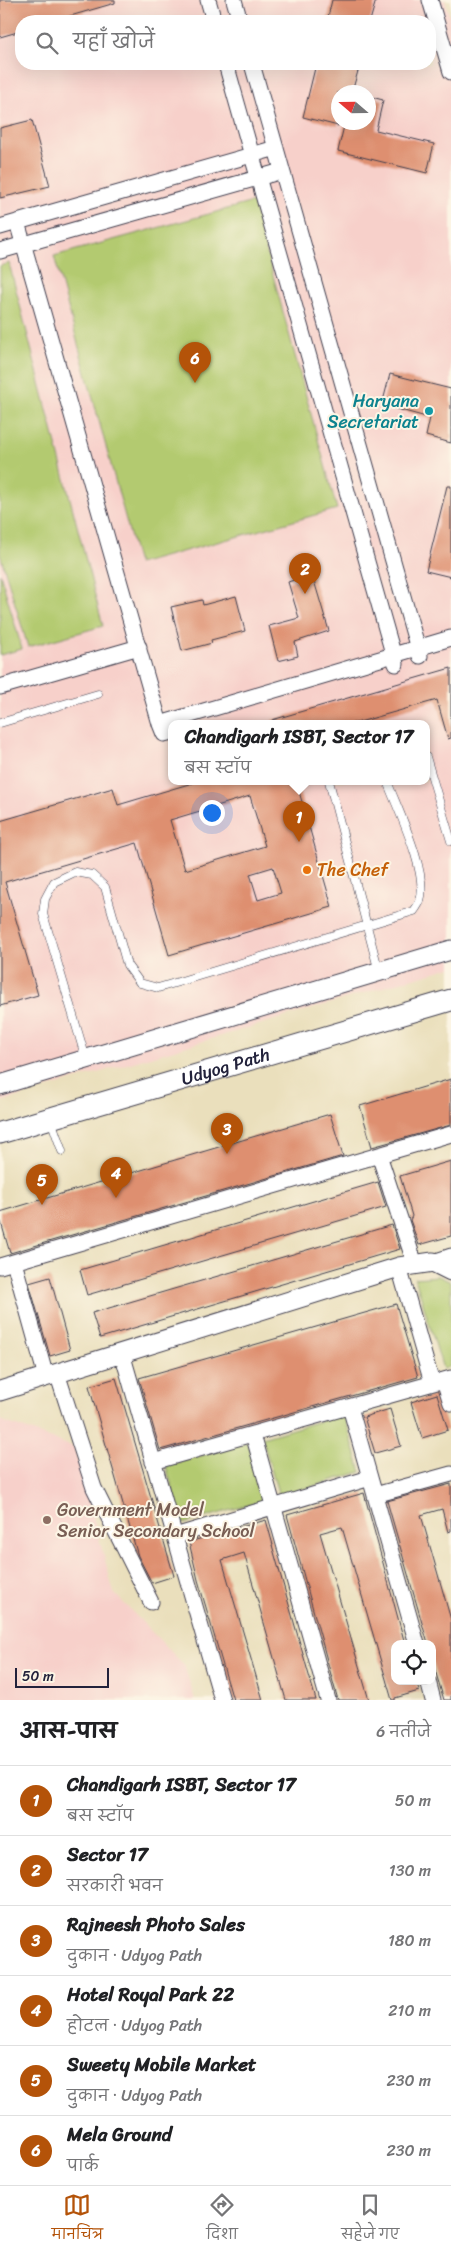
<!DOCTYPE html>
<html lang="hi">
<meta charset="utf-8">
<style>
:root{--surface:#fff;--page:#f6f6f6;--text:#202124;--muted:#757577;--line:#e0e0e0;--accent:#b45309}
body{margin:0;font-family:Sriracha,"Playpen Sans Deva",sans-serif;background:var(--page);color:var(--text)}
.controls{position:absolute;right:15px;bottom:15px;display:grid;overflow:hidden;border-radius:10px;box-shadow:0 5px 20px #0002}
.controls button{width:45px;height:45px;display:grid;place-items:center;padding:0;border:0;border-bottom:1px solid var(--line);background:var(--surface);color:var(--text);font:25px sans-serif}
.compass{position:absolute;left:331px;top:85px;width:45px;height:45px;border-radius:50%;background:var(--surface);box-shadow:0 5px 20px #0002;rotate:290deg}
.scale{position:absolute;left:15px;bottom:12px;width:94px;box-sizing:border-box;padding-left:5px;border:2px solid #22223b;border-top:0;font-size:14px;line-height:18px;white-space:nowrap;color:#22223b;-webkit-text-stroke:4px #fcf5e5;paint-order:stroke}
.you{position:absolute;left:211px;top:812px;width:18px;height:18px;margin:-12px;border:4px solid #fff;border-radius:50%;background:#1a73e8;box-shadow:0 0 0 8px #1a73e833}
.badge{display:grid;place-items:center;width:32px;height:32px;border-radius:50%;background:var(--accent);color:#fff;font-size:16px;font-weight:700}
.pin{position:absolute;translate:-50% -41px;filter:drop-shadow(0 1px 2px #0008)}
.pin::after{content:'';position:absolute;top:26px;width:18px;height:15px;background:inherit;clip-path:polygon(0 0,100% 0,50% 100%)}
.popup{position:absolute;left:168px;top:720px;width:262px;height:65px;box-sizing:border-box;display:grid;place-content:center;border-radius:10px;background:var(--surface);filter:drop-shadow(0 1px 4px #0005);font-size:16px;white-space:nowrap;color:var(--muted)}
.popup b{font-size:19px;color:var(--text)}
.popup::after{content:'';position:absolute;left:50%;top:100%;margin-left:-10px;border:10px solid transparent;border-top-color:var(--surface)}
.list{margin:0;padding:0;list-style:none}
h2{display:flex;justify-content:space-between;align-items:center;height:65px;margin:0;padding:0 20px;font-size:21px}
h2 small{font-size:16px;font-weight:400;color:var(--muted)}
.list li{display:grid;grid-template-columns:32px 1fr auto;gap:15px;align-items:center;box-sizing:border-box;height:70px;padding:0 20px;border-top:1px solid var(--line)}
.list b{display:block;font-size:19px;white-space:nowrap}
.list p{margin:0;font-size:16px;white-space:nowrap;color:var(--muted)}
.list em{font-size:16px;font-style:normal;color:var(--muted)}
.icon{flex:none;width:28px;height:28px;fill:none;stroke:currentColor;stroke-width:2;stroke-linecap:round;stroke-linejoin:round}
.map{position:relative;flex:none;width:451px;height:1700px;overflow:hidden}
.search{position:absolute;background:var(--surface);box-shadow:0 5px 20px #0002;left:15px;right:15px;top:15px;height:55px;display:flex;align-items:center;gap:12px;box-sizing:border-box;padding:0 18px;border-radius:20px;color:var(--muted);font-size:19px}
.sheet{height:485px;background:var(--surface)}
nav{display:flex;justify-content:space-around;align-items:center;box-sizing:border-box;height:70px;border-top:1px solid var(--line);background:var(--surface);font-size:14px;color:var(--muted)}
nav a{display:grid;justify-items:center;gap:2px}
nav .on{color:var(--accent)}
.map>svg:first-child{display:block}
.built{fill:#f7d0ca;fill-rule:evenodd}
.green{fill:#b3ca6f;stroke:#6a7655}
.building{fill:#de8f6f;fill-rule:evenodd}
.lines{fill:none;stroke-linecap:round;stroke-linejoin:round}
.service-casing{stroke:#403e4e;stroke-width:9}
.minor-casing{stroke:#403e4e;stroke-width:17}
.tertiary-casing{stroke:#403e4e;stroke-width:21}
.secondary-casing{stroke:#403e4e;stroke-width:23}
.service{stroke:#fff;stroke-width:8}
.minor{stroke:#fff;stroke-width:15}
.tertiary{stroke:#fff;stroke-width:19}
.secondary{stroke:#fff;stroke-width:21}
.culture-dot{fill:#0f9aa8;stroke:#fcf5e5;stroke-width:2}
.food-dot{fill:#e8710a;stroke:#fcf5e5;stroke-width:2}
.education-dot{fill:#8d6e63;stroke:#fcf5e5;stroke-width:2}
.labels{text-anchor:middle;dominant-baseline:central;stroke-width:4;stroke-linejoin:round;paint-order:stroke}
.culture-label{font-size:18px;fill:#0d838f;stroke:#fcf5e5;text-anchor:end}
.food-label{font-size:18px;fill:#c56008;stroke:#fcf5e5;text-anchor:start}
.street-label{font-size:18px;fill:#22223b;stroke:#fcf5e5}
.education-label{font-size:18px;fill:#785e54;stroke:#fcf5e5;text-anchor:start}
</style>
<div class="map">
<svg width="451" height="1700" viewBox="0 0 451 1700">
<rect width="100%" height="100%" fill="#fcf5e5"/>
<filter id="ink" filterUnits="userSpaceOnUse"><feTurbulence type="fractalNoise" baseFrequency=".02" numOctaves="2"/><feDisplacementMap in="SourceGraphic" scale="10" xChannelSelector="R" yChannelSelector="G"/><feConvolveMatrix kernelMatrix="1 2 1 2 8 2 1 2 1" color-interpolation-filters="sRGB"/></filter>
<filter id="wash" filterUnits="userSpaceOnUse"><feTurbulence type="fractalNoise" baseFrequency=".0096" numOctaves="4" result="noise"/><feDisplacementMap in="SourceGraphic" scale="20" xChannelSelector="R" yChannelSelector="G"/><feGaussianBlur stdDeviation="1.12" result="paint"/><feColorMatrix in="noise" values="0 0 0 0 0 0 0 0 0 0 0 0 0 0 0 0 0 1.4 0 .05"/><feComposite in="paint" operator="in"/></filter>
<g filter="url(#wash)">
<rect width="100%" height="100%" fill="#eadfbc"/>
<!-- built -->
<path class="built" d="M0,0h445l6,22v945l-451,135zM21,21h409v43h-409zM338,92h30v30h-30zM172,723h254v58h-254z
M0,1420l74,27 40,146 70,72 11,35h-195z"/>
<!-- green -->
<path class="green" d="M253,202l84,307 -199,55 -84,-308z
M9,263l94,363 -75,21 -28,-93v-288z
M0,573l22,76 -22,6z
M438,1276l13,6v84l-8,3 -28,-91z
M344,1414l17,58 -82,24 -17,-58z
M248,1442l17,58 -82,24 -17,-58z"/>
<g id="blocks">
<!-- building -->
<path class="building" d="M0,0h115v3l-62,18h-32v10l-21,6z
M332,0h44l-6,21h-43z
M316,64h44l-8,28h-14v34l-35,-9z
M368,96l15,4 -7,30 58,14 -7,29 -89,-22 7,-29h23z
M32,120l18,66 -50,12v-70z
M390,374l61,15v54l-25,-7 4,-18 -48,-13z
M447,486h4v91l-25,-6z
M312,574l17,57 -34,11 3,14 -20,5 -9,-35 30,-8 -11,-36z
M236,596l9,35 -34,9 1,3 -30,8 -11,-44 31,-7 1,5z
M451,668v70l-3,1 -11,-39 -81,23h-84v-3z
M199,781h97l36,126 -163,48 -32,-112 -132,39 33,113 -38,11v-185l113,-33 5,17zM250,796l15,50 -80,24 -15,-50zM273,867l8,26 -23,7 -8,-26z
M451,1079v46l-79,22 -12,-41z
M330,1114l13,42 -333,97 -10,-34v-7z
M451,1161v75l-32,9 -9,-25 2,-4 -12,-40z
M378,1182l8,25 -299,88 -7,-25z
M392,1225l8,24 -300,89 -8,-25z
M50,1277l20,73 -20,6 -21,-73z
M396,1304l22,73 -258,73 -21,-72z
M116,1378l58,198 -22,7 -14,-27 -49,-170z
M437,1394l11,36 -26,8 -11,-36z
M390,1409l11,37 -26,7 -11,-36z
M451,1484v47l-3,1 -6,-23 -21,6 30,105v80h-7l-12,-40v-16h-4l-41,-143z
M364,1493l41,151h-10v37h21l3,10 -24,7v2h-3l-50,-173 -22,6 49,167h-31l-51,-185z
M266,1520l7,25h-1l44,155h-30l-42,-147 -22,7 41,140h-30l-35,-120 -9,-38z"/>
</g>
</g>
<g filter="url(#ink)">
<use href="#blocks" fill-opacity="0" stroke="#403e4e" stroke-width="1"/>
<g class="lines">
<defs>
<path id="service" d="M0,723l98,-29
M426,757l25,84
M329,781l50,191
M86,1059l-43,-145 2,-15 9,-17 21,-10 17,3 13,12 22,78 13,18 18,5 256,-77c2,-3 5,-7 6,-10 9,-28 -23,-93 -33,-120
M51,1120l11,31"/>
<path id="minor" d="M208,0l6,21
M234,0l6,21
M430,0l21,72
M226,64l170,600
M252,64l168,592
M17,222l143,502 4,10 8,-2
M0,227l276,-79
M0,251l282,-80
M0,687l139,-40
M160,724l291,-86
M379,1155l36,109
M14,1262l32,115
M433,1262l18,-6
M0,1266l451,-132
M399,1267l33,116
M122,1353l100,347
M57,1373l37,115 57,114
M444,1380l7,23
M350,1407l67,237
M253,1434l75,266
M153,1462l298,-84
M375,1495l76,-21
M175,1536l195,-58
M428,1681l5,19"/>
<path id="tertiary" d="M0,1085l451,-135
M0,1391l399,-124 34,-5 18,9"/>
<g id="secondary">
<path id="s1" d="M0,1133l451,-133"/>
</g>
</defs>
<!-- service casing -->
<use href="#service" class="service-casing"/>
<!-- minor casing -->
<use href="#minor" class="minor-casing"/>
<!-- tertiary casing -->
<use href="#tertiary" class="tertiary-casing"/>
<!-- secondary casing -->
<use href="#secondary" class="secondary-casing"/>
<!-- service -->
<use href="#service" class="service"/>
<!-- minor -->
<use href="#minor" class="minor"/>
<!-- tertiary -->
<use href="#tertiary" class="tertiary"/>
<!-- secondary -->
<use href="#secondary" class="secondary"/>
</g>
</g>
<!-- markers -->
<circle class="culture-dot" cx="429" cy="411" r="5"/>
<circle class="food-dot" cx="307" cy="870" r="5"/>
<circle class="education-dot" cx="47" cy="1520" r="5"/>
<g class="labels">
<!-- culture labels -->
<g class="culture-label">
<text x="419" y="401">Haryana<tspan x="419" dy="21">Secretariat</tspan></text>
</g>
<!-- food labels -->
<g class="food-label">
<text x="317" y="870">The Chef</text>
</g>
<!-- street labels -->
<g class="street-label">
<text stroke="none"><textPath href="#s1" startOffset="235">Udyog Path</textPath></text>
</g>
<!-- education labels -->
<g class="education-label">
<text x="57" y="1510">Government Model<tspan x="57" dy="21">Senior Secondary School</tspan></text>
</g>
</g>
</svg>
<div class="controls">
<button><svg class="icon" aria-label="locate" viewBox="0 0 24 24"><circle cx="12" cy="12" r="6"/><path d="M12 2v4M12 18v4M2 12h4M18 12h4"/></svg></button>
</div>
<svg class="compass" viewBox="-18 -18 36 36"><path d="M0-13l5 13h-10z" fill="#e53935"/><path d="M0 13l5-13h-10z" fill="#757577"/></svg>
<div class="scale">50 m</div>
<div class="you"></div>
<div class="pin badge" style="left:299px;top:842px">1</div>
<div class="popup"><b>Chandigarh ISBT, Sector 17</b>बस स्टॉप</div>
<div class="pin badge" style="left:305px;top:594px">2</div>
<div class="pin badge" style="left:227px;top:1154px">3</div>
<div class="pin badge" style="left:116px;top:1198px">4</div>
<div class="pin badge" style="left:42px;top:1205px">5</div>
<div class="pin badge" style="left:195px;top:383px">6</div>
<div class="search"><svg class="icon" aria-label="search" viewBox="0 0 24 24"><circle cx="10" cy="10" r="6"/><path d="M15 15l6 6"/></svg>यहाँ खोजें</div>
</div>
<section class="sheet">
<h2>आस-पास<small>6 नतीजे</small></h2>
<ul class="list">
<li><span class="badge">1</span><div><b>Chandigarh ISBT, Sector 17</b><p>बस स्टॉप</p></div><em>50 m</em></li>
<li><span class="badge">2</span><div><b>Sector 17</b><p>सरकारी भवन</p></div><em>130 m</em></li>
<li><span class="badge">3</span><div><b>Rajneesh Photo Sales</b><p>दुकान · Udyog Path</p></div><em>180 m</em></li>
<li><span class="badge">4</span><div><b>Hotel Royal Park 22</b><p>होटल · Udyog Path</p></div><em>210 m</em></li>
<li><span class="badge">5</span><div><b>Sweety Mobile Market</b><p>दुकान · Udyog Path</p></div><em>230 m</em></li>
<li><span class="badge">6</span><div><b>Mela Ground</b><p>पार्क</p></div><em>230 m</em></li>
</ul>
</section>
<nav>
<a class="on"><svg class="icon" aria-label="map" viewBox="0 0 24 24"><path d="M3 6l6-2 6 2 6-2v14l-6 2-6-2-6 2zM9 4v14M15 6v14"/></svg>मानचित्र</a>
<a><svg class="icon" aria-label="directions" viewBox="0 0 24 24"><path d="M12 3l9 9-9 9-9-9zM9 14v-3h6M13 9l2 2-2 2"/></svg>दिशा</a>
<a><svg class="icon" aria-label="saved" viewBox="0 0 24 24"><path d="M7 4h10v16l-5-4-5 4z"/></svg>सहेजे गए</a>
</nav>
